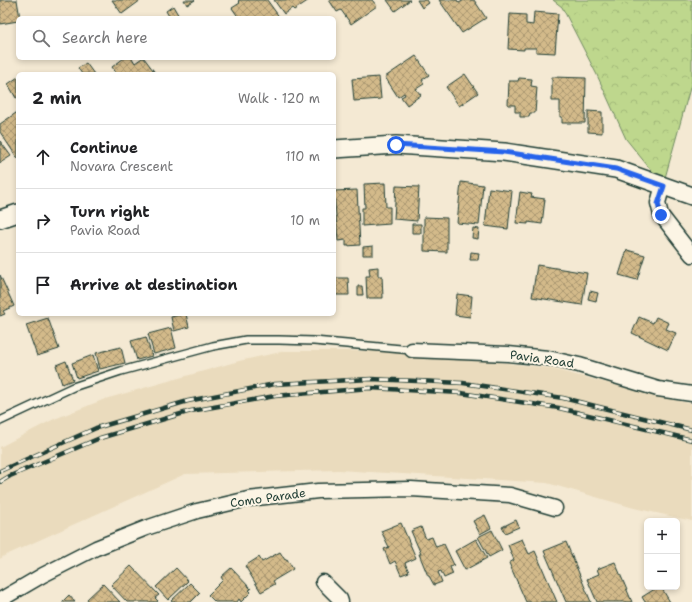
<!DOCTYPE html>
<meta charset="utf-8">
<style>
:root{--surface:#fff;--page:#f2f2f2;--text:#202124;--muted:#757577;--line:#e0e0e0}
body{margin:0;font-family:"Shantell Sans",sans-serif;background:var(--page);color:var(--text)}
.controls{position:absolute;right:12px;bottom:12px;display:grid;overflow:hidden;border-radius:6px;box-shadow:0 2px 6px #0003}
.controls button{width:36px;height:36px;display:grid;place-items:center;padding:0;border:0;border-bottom:1px solid var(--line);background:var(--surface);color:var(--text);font:20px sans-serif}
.stop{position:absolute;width:12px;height:12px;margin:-9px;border:3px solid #2563eb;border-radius:50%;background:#fff}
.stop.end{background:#2563eb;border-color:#fff;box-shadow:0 1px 4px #0008}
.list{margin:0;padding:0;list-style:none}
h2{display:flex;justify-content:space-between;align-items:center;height:52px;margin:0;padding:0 16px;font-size:17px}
h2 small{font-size:13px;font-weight:400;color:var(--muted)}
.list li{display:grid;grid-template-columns:26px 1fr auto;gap:12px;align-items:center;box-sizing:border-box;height:64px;padding:0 16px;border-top:1px solid var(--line)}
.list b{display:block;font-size:15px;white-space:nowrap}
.list p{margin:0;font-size:13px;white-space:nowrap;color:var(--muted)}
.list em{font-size:13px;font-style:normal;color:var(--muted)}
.icon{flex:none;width:22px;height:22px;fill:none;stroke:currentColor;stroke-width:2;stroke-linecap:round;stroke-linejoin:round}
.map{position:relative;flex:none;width:692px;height:602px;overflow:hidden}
.search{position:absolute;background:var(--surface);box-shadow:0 2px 6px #0003;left:16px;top:16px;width:320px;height:44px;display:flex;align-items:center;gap:10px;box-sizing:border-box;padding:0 14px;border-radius:6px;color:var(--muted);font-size:15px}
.panel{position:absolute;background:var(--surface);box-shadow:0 2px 6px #0003;left:16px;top:72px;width:320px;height:244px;border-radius:6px}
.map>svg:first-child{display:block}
.built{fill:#eadbbd}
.forest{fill:url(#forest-crowns);stroke:#6e8a60}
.building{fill:url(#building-cross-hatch);stroke:#1f3d34}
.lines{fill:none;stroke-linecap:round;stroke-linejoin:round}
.service-casing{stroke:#1f3d34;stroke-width:10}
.minor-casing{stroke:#1f3d34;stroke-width:17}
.tertiary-casing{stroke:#1f3d34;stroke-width:20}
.service{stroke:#fcf5e5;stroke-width:7}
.minor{stroke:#fcf5e5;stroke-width:14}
.tertiary{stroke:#fcf5e5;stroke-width:17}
.rail-casing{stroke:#1f3d34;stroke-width:4.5}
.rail{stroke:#fcf5e5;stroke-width:3;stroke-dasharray:9;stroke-linecap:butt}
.route{stroke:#2563eb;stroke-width:5}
.labels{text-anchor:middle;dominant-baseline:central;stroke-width:4;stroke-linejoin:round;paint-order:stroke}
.street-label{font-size:12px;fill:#1f3d34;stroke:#fcf5e5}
</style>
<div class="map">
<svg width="692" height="602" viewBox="0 0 692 602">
<defs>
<pattern id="forest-crowns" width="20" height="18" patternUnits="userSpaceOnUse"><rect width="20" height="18" fill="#bed78d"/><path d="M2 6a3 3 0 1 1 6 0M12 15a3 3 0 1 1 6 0" fill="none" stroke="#a3b97a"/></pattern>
<pattern id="building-cross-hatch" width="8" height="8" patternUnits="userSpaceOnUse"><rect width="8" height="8" fill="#d3ba8a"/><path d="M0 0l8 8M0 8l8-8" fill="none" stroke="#ab9872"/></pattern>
</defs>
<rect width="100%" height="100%" fill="#f4e9d3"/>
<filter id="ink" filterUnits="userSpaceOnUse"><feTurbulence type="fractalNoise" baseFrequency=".025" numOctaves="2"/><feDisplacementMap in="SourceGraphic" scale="8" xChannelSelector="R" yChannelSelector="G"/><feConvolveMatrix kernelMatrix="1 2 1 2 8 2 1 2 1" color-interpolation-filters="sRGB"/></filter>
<g filter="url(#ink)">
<!-- built -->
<path class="built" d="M286,351h83l78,5 101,12 144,36v117l-58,-13 -87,-25 -208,-13 -154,4 -181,82 -4,3v-112l52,-27 53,-21 134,-38z"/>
<!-- forest -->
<path class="forest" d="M553,0h139v81l-29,104 -37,-46 -29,-64 -35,-68z"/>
<!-- building -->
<path class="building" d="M0,0h17l3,18h-2v3l-18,3z
M112,0h29l-19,14z
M184,0h11l-8,5z
M239,0h28l13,18h-41l-7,-10 8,-5 -2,-2z
M274,0h35l-15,10 -2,-2 -8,6z
M329,0h43l5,6 -26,18 -10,-14 -4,2z
M387,0h23l-15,11z
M417,0h10l2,3 -7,5z
M439,0h18l2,3 5,-3h10l12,18 -24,15z
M173,6l7,12h-10l-4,-7z
M534,12l24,2 -3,39 -19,-1v-4h-12v2l-16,-1 2,-35 16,1v9l7,1z
M416,56l13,19 -7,5 2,4 -8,5 5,6 -14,10 -6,-8 4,-2 -1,-2 -6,4 -13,-20z
M124,58h8l3,5 7,-5h2l12,16h-39l-5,-7z
M86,63l8,11h-12l-4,-6z
M465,74l13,19 -19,13 -13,-19z
M18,77v20l-2,1 -8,-14z
M379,77l2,22 -27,2 -2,-22z
M552,77l34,1 -1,45h-23v-6h-2v-16h-8z
M519,78l13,1 -1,7 6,1 -2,26h-5l-1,4h-9v-5h-5v-7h-7l1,-24h9z
M588,111l14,1v21l-14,-1z
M16,113l2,2v44l-18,-27v-8z
M0,141l11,15 -11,7z
M461,182l22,3 -4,40 -22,-2z
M385,183l1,24h4v17l-28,2v-18h3l-1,-24z
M396,186l23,1 -2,34 -23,-2z
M489,188l23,3 -4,38 -23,-3z
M357,190l3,55 -14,1v-6l-8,1 -4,-50z
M520,192l12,2 -1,3 14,2 -3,25 -14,-2v2l-12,-1z
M424,217l23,1v34l-23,-1z
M412,224h9v9h-9z
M473,228l6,1 -1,10 -6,-1z
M373,246v9h-10v-8z
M627,250l18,5 -8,25 -18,-5z
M471,252l8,1 -1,7h-8z
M537,265l50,8 -5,32 -50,-8z
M378,267v9h4l1,22h-16l-1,-22h4l-1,-8z
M0,275l14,31 -11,5 2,3 -5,2z
M336,278h12l1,17h-13z
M358,286h4l1,9h-5z
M590,291l8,2 -2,8 -8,-2z
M457,294l15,2 -2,21 -15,-2z
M184,314h2l3,13 -15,4 -3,-14z
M639,317l14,6 3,-6 13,6 -3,6 10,4 -8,17 -36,-17z
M48,318l11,31 -22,7 -11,-31z
M171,328l5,20 -22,6 -6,-20z
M146,337l6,19 -15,4 -6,-19z
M121,347l4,16 -25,6 -4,-16z
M93,355l5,16 -21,7 -5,-15z
M66,361l7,19 -11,4 -6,-19z
M485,515l6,13 -11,6 -7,-13z
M516,520l3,7 -14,6 -3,-6z
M401,523l15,35 -11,5 4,9 -8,3 -6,-14 -5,3 -6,-15 5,-2 -8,-16z
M421,527l5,12 6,-2 4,10 8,-3 10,21 -4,2 3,7 -9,4 -3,-7 -3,1 4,10 -8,3 -5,-9h-1l-9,-22h2l-10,-23z
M492,530l10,20 -13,7 -11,-20z
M476,539l11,19 -22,12 -10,-19z
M522,539l7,15 6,-3 22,51h-31l-17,-39 5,-3 -6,-15z
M566,542l25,60h-25l-22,-51z
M280,552l5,8 2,-1 6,10 -20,12 2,3 -14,8 -16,-26 14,-9 3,5z
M615,562l17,40h-35l-10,-23 12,-5 -2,-5z
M131,566l28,29 -4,3 3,3 -1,1h-30l-16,-17z
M176,568l12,13 -20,19 -12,-13z
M231,568l20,21 -2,1 2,2 -10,10 -2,-3 -2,3h-22l-7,-7 15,-15 -2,-3z
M190,583l10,10 -9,9h-19l-1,-1z
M103,584l17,18h-31l-2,-3z
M658,587h3l9,15h-25l-3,-5z
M69,595l6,7h-13z"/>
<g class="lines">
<defs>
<path id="service" d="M0,421l73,-34 48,-16 92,-25 33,-6h33l35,1 98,9"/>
<path id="minor" d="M663,185l-5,18 3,12 31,40
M412,350l96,4 40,4 31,7 79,24 34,5
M323,582l17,17 1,3
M0,600l43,-25 53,-27 50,-20 51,-17 51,-12 70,-8 93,-2 99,6 45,13"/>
<path id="tertiary" d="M334,149l62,-4 108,7 112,17 76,27
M0,219l18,-6"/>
</defs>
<!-- service casing -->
<use href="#service" class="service-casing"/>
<!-- minor casing -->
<use href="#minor" class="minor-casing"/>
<!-- tertiary casing -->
<use href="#tertiary" class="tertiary-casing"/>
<!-- service -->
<use href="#service" class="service"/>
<!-- minor -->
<use href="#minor" class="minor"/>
<!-- tertiary -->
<use href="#tertiary" class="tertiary"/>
<defs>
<path id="rail" d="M0,471l96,-43 92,-27 87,-17 96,-5 92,4 100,15 129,32
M0,482l10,-6 90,-38 91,-27 84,-15 95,-8 91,5 98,15 133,32"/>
</defs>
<!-- rail casing -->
<use href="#rail" class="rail-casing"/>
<!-- rail -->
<use href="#rail" class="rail"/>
</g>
</g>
<g class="lines" filter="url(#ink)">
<!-- route -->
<path class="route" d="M396,145l108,7 112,17 48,17 -6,18 3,11"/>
</g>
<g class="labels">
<!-- street labels -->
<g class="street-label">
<text transform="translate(542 359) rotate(8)">Pavia Road</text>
<text transform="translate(268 498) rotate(-8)">Como Parade</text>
</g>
</g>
</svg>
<div class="controls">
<button>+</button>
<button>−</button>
</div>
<div class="stop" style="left:396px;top:145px"></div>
<div class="stop end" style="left:661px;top:215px"></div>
<div class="search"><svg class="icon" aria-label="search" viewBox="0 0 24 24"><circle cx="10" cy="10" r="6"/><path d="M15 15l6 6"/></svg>Search here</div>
<section class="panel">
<h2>2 min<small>Walk · 120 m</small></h2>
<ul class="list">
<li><svg class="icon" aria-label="ahead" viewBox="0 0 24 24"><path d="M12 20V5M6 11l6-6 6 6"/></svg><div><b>Continue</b><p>Novara Crescent</p></div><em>110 m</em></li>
<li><svg class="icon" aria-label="right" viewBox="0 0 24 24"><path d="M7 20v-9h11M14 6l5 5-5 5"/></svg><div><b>Turn right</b><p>Pavia Road</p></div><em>10 m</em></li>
<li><svg class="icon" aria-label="arrive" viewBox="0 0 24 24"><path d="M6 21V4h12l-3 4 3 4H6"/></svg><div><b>Arrive at destination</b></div></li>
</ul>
</section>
</div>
